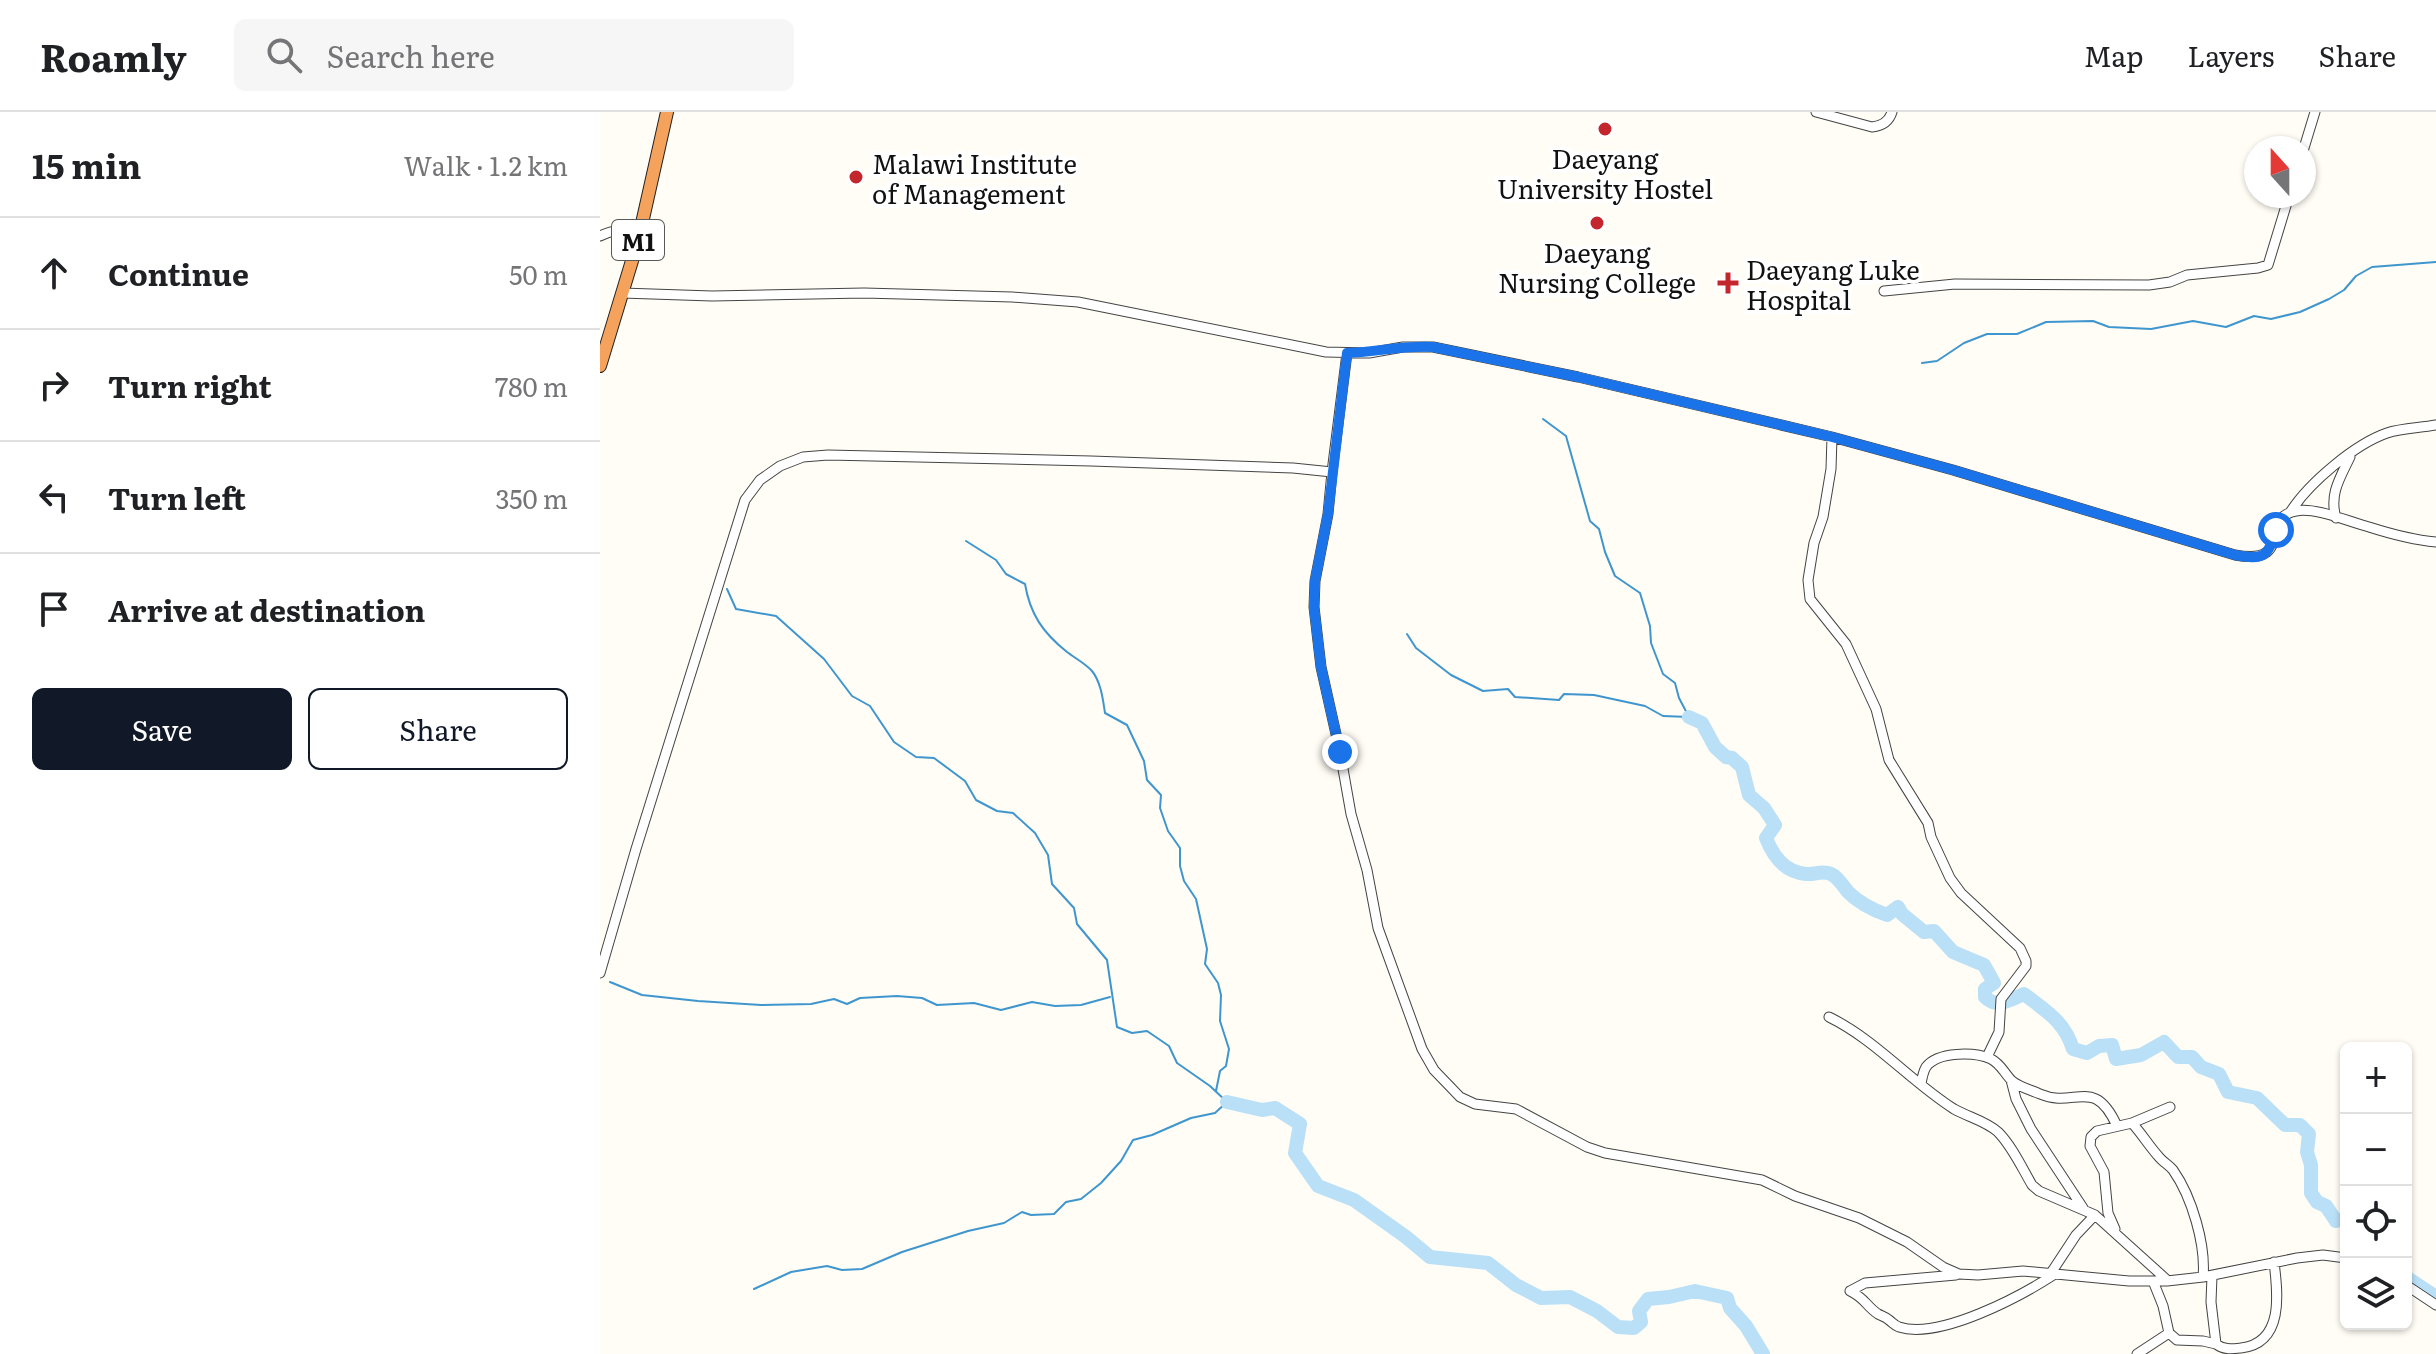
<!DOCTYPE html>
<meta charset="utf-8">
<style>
:root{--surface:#fff;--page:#f6f6f6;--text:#202124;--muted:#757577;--line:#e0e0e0;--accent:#111827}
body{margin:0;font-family:Literata,serif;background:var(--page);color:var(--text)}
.controls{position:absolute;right:24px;bottom:24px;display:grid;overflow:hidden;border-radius:12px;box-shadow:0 2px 6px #0004}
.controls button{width:72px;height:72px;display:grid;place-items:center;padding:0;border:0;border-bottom:2px solid var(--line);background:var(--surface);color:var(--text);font:40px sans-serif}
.compass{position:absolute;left:1644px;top:24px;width:72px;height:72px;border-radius:50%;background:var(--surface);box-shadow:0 2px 6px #0004;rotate:339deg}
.stop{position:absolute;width:24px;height:24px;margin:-18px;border:6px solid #1a73e8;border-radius:50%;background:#fff}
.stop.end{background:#1a73e8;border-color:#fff;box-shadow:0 2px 8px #0008}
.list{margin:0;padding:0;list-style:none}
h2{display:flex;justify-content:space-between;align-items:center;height:104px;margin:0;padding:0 32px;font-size:34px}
h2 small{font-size:26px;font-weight:400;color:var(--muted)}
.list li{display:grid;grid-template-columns:52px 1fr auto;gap:24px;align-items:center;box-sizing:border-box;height:112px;padding:0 32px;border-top:2px solid var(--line)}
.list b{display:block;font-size:30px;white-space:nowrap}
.list em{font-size:26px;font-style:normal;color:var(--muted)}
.actions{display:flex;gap:16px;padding:24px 32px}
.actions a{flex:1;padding:18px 0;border:2px solid var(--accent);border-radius:12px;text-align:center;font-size:28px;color:var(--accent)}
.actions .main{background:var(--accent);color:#fff}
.icon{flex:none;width:44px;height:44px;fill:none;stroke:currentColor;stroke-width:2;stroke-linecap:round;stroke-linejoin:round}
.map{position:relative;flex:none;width:1836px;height:1242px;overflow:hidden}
header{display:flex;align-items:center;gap:48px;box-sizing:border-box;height:112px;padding:0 40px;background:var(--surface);border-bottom:2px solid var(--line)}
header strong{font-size:38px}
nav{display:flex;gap:44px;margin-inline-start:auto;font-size:28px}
.search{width:560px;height:72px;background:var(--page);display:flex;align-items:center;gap:20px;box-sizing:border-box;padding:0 28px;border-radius:12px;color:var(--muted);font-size:30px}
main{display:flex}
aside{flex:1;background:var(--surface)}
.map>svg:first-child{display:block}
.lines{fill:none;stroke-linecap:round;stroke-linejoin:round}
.stream{stroke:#3f96cf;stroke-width:2}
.river{stroke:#b9e0f7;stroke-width:14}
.minor-casing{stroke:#444;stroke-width:11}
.highway-casing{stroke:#222;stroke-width:14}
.minor{stroke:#fff;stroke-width:9}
.highway{stroke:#f5a25d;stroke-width:12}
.route{stroke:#1a73e8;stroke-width:10}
.poi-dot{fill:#c4262e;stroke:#fff;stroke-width:3}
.labels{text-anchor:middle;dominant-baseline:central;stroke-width:8;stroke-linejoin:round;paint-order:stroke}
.shield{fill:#fff;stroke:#585858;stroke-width:2}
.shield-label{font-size:24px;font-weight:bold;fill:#111}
.poi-label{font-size:26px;fill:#111;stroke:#fff}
</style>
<header>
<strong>Roamly</strong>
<div class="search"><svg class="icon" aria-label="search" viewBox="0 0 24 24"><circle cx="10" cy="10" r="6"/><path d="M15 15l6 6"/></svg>Search here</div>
<nav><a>Map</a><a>Layers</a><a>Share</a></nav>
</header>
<main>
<aside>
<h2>15 min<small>Walk · 1.2 km</small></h2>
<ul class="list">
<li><svg class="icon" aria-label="ahead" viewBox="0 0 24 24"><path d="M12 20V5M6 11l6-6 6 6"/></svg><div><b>Continue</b></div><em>50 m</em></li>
<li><svg class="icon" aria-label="right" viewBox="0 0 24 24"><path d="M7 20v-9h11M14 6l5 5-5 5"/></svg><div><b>Turn right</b></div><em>780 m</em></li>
<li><svg class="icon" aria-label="left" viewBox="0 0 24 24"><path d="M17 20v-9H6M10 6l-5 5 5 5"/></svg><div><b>Turn left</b></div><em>350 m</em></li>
<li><svg class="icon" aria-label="arrive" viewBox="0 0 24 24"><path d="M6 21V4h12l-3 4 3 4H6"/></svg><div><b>Arrive at destination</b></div></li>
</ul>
<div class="actions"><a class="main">Save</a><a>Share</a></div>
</aside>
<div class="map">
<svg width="1836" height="1242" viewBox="0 0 1836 1242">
<rect width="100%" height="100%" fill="#fffdf5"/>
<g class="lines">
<!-- stream -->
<path class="stream" d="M1322,251l15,-2 27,-18 23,-9h30l29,-12 47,-1 16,6 42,2 42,-8 33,6 28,-11 17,3 29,-7 29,-13 15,-9 12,-14 16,-9 64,-5
M366,429l30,19 10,14 19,10c5,30 18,49 42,68 8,6 19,12 25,19 9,11 11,29 13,42l22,12 17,36 3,19 14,15 -1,13 8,23 12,17v18l4,15 12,18 11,50 -2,15 13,19 3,12 -1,26 9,28 -3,17 -6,5 -4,20
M127,477l9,20 40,7 48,43 28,37 18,10 24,36 22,15 18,1 31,23 11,19 21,11 16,2 22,20 13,22 4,29 22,24 3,16 30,36 10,67 15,6 15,-2 22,15 8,17 33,23 17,16 -12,11 -24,5 -39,17 -19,5 -12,21 -20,22 -20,16 -15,3 -12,12 -23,1 -9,-3 -18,11 -36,8 -66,21 -40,17 -20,1 -15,-4 -36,6 -37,17
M807,522l9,14 35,27 32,16 25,-2 7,8 44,3 5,-6 30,1 51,11 18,10 26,1 -10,-19 -4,-15 -12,-9 -12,-31 -1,-17 -10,-33 -25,-17 -10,-24 -6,-23 -9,-8 -24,-85 -23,-17
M10,870l32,13 56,6 63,4 50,-1 23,-5 13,5 13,-6 37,-2 25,2 15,7 37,-2 27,7 31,-8 23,4 26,-1 29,-8"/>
<!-- river -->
<path class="river" d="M1089,605l13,6 13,24 11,10 6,1 10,9 7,28 15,13 11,17 -9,13c7,18 18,34 40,36 9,1 16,-4 25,0 7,3 12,12 17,18 11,11 25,18 39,23l11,-8 4,7 22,18 10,-1 19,21 31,13 10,18 -9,6v8c12,12 25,3 39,-3 23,18 40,27 49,55l14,4 12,-7 13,-1 4,14 25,-4 23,-13 14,15h14l9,10 18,7 9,18 29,6 28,27h15l9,9 -2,18 4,13v28l6,9 9,4 10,15 10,-2
M627,990l35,8 13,-2 25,16 -5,29 23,33 36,14 52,37 24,20 58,6 28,22 25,13 29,-1 27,14 21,16 16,1 7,-6 -2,-11 9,-12 21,-2 26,-6 32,7 3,10 16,18 17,28
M1806,1165l30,20"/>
<defs>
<path id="minor" d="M1216,0l56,15c10,-1 17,-5 20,-15
M1704,36l11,-36
M0,124c16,-8 23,-6 38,5
M1284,179l71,-7 194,1 21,-3 17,-7 71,-7 10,-3 21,-69
M22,181l90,3 152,-3 148,4 66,5 248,50 43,1 34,-6h30l145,30 254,60 121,33 282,85c60,11 24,-38 61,-44 20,-4 53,11 73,16 22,7 44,13 67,15
M1232,325l-1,32 -8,48 -9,26 -6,37 2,19 36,45 30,65 13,51 39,63 3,14 19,41 11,15 59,55 6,13v5l-25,33 -2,33 -12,25
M732,360l-4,42 -13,67 -1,26 7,60 19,85 11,62 16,56 11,58 44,121 12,21 26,27 15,7 41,5 71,38 18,6 157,27 33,16 64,22 48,24 36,25 16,7 19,1 45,-4 106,10h38l36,-4 94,-19 26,-3 23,3
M1691,399c18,-28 64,-67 96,-78 15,-5 33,-5 49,-8
M1736,406c-7,-24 4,-40 14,-61
M0,861l36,-124 109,-349 15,-20 20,-14 23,-9 25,-2 263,6 202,7 39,4 15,-119
M1229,905c47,23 81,64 125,92 14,8 32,12 44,23 14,14 24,36 34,53l7,6 56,24 72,65
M1411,968l5,19 15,30 52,79
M1321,972c1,-6 2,-12 5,-17 12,-16 49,-15 65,-8 10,5 13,14 21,22 7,6 19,9 28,13 35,15 54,-19 77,32
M1532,1011c10,11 17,23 27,34 4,5 10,8 14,13 19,27 33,75 30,107
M1515,1117l-7,-16 -4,-41 -14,-26 1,-9 6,-6 35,-8 38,-16
M1451,1161l25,-38 19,-20
M1612,1164l-1,26 5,42c8,6 15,5 25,4 43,-5 37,-54 33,-86
M1806,1173l30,20
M1250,1179c15,7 16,15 28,23 4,2 8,3 11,6 4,3 5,5 10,7 41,13 122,-31 156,-53
M1250,1179l15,-8 91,-8
M1569,1221l8,7 26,1 13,3
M1537,1242l32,-21 -6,-27 -10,-25"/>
<path id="highway" d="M0,254l38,-125 29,-129"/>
</defs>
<!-- minor casing -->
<use href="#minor" class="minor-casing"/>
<!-- highway casing -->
<use href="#highway" class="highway-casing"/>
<!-- minor -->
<use href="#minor" class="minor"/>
<!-- highway -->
<use href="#highway" class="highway"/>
</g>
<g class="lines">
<!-- route -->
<path class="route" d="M740,640l-19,-85 -7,-60 1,-26 13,-67 19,-161c29,-1 57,-8 86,-6l145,30 254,60 121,33 282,85c28,5 33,3 41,-25"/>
</g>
<!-- markers -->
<g class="poi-dot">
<circle cx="1005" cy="17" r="8"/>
<circle cx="256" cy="65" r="8"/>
<circle cx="997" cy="111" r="8"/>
<path d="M1124 159h8v8h8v8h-8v8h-8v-8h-8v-8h8z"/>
</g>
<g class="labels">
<!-- shield labels -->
<rect class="shield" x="12" y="108" width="52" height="40" rx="6"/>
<g class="shield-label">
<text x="38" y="128">M1</text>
</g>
<!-- poi labels -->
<g class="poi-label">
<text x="1005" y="45">Daeyang<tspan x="1005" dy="30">University Hostel</tspan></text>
<text x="272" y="50" text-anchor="start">Malawi Institute<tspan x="272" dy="30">of Management</tspan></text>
<text x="997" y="139">Daeyang<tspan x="997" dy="30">Nursing College</tspan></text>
<text x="1146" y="156" text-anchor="start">Daeyang Luke<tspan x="1146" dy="30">Hospital</tspan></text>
</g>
</g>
</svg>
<div class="controls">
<button>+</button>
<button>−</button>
<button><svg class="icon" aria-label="locate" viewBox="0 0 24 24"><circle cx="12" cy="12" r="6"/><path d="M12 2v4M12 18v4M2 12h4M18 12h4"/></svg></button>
<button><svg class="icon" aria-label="layers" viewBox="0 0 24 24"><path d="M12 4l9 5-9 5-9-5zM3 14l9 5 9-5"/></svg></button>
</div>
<svg class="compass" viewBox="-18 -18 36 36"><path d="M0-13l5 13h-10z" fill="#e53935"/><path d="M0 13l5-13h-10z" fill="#757577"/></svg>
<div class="stop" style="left:1676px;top:418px"></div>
<div class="stop end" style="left:740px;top:640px"></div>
</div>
</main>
